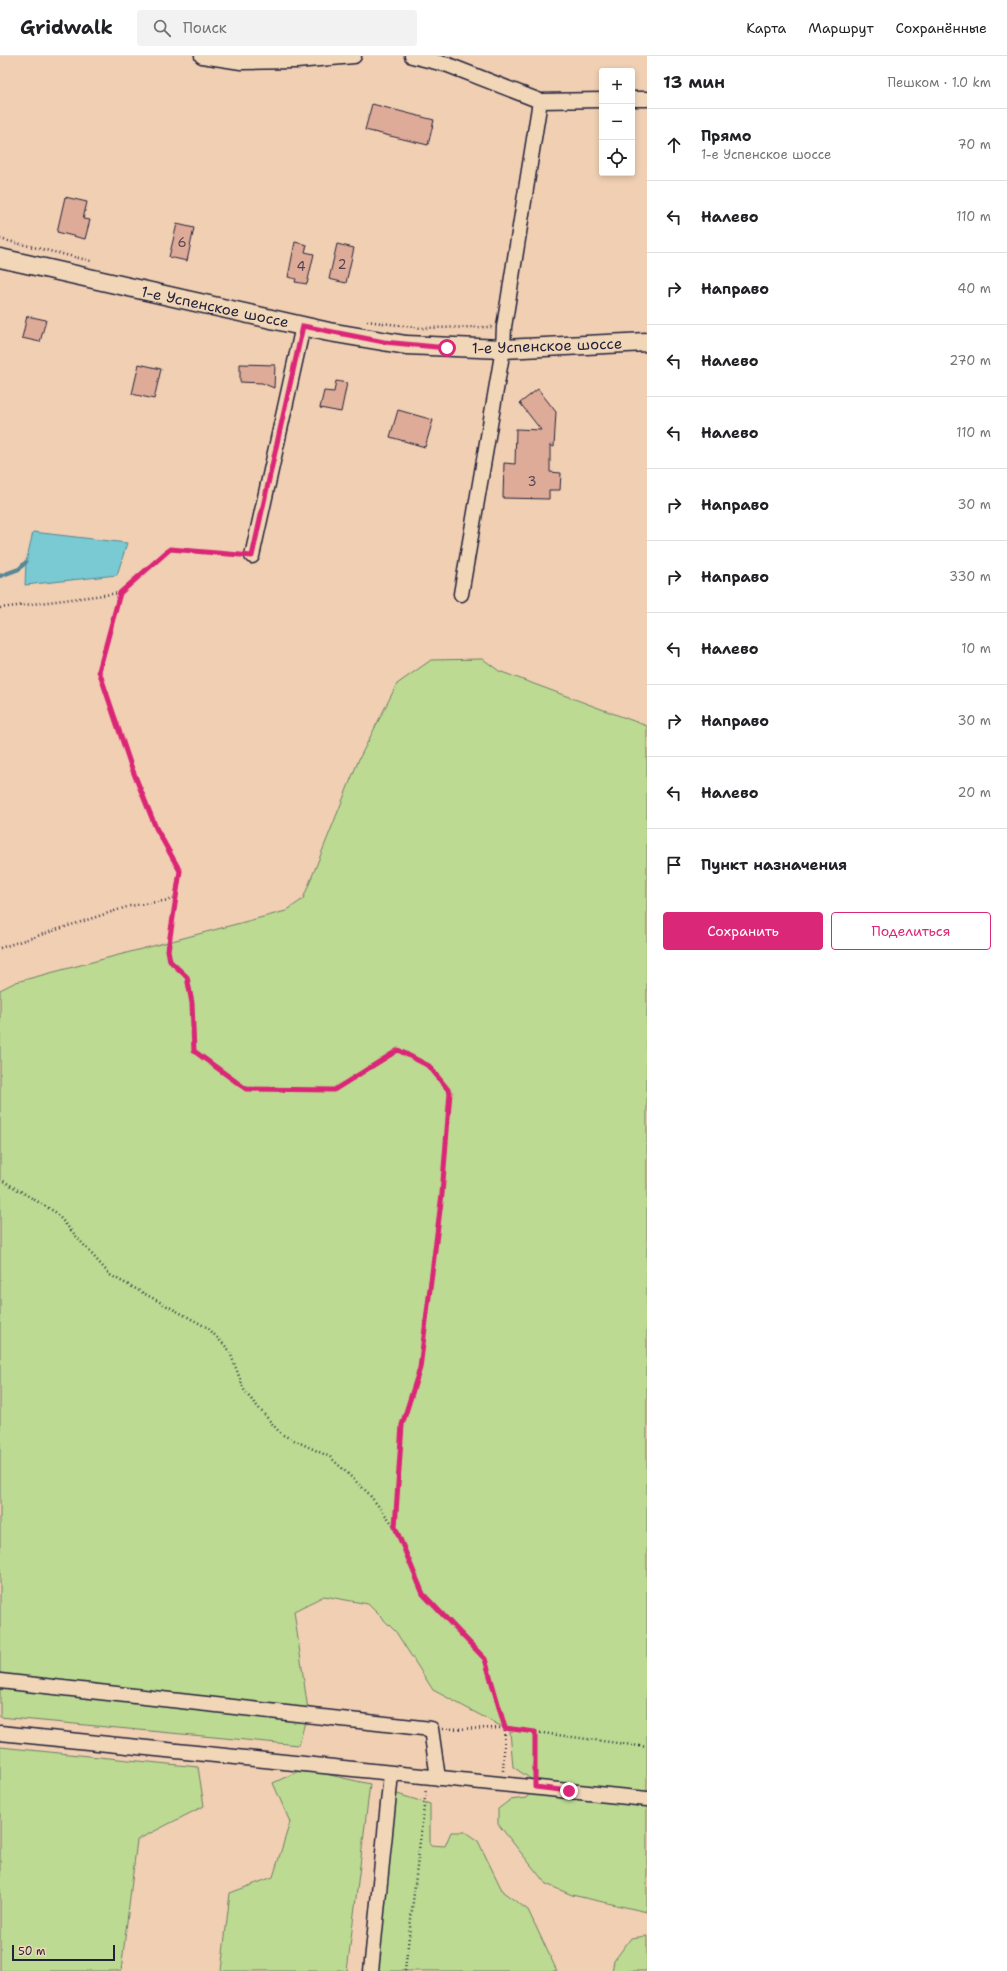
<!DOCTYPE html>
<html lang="ru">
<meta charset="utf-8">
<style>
:root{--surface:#fff;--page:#f2f2f2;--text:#202124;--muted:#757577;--line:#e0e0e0;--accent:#db2777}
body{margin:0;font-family:"Shantell Sans",sans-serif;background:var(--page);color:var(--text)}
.controls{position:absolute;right:12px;top:12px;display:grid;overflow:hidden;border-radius:4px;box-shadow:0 2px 6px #0003}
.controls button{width:36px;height:36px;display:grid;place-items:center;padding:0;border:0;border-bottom:1px solid var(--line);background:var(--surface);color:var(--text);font:20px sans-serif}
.scale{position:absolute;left:12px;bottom:10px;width:103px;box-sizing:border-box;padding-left:4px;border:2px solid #22223b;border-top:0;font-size:11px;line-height:14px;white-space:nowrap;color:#22223b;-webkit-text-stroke:3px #f1d6b8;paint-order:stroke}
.stop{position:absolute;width:12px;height:12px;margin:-9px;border:3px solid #db2777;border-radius:50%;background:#fff}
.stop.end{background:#db2777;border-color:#fff;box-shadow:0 1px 4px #0008}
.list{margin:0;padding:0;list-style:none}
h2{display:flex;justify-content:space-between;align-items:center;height:52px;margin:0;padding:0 16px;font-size:17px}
h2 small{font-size:13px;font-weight:400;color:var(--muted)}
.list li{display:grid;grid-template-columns:26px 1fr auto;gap:12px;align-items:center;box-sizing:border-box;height:72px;padding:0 16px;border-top:1px solid var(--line)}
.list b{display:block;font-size:15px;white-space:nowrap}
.list p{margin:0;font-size:13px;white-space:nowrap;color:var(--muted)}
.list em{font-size:13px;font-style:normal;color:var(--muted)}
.actions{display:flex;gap:8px;padding:12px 16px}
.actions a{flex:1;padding:9px 0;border:1px solid var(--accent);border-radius:4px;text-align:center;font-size:14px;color:var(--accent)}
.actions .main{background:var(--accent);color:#fff}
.icon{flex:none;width:22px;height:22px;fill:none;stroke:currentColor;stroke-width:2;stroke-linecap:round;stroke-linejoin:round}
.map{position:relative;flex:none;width:647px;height:1915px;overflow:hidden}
header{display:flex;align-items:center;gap:24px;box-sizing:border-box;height:56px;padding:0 20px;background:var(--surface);border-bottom:1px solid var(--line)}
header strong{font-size:19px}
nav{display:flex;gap:22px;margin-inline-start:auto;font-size:14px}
.search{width:280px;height:36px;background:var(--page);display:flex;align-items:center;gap:10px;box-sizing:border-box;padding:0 14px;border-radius:4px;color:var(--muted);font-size:15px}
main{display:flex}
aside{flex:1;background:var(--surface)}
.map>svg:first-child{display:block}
.green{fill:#bcda92;stroke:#6f7e66}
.water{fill:#79cad2;stroke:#568796}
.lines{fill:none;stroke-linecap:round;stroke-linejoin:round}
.stream{stroke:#568796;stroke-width:4}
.building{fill:#deab98;stroke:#22223b}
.minor-casing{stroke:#22223b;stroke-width:17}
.major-casing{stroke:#22223b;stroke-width:21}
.path{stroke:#22223b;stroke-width:2.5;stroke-dasharray:1 3;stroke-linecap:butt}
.minor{stroke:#f1d6b8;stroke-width:14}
.major{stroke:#f1d6b8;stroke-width:18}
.route{stroke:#db2777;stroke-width:5}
.labels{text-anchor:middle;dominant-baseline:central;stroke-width:3;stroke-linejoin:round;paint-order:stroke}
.number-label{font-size:13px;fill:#514452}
.street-label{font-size:15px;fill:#22223b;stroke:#f1d6b8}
</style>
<header>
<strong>Gridwalk</strong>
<div class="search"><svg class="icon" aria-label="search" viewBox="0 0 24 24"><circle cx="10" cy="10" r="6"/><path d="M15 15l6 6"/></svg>Поиск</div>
<nav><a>Карта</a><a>Маршрут</a><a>Сохранённые</a></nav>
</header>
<main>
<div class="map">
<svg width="647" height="1915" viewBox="0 0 647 1915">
<rect width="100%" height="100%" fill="#f0cfb3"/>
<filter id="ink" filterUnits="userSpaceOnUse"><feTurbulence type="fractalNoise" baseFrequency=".025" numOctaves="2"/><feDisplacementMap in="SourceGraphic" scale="8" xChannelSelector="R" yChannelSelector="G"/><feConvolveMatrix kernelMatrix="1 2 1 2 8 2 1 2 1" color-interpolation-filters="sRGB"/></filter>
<g filter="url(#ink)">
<!-- green -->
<path class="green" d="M483,603l16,12 148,55v1186l-75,-17 -26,-11 -48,-60v-15l12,-9 16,-2 9,-11 29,-1 -33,-7 -18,-12 -3,-36 -77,-41 -37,-58 -28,-28 -44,-8 -30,15 14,99 -9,35 -299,-28v-727l16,-8 270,-71 17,-12 56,-140 38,-75 34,-24z
M0,1691l198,20 6,39 -67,34 -16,131h-121z
M303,1713l67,15 -23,187h-126l9,-78 43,-16 17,-55 -17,-39z
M394,1737l36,11v41l15,1 6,-14h14l13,9 25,51 25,18 29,61h-182z
M647,1880v35h-35l2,-10 17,-23z"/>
<!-- water -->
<path class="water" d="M33,476l94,11 -10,32 -92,10 1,-23z"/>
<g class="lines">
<!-- stream -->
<path class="stream" d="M0,520l19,-7 7,-7"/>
</g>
<!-- building -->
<path class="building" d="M372,48l62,16 -6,25 -63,-15z
M65,141l22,5 -4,17 7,1 -5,19 -28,-7z
M177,168l17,4 -7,33 -18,-4z
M295,186l12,3 -2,7 9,2 -7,30 -12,-2 1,-3 -8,-2z
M337,188l17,4 -8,35 -17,-4z
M27,260l19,4 -6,22 -18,-4z
M139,308l22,5 -7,30 -22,-5z
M240,308l35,1 -1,23 -12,-5 -22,-1z
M336,325l11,2 -6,29 -21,-4 4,-17 10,1z
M538,333l18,23 -2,35 -4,-2v27l11,1 -1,17h-11v9l-46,-1 1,-35 11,1 1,-35 25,1 -21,-27z
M398,354l35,10 -8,27 -35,-10z"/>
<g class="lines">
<defs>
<path id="minor" d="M202,0l39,6 55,-1 58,-5
M412,0l36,9 92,36 62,-1
M632,43h15
M252,500l51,-230
M461,538l42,-245 1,-22 36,-226
M0,1625l431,48 7,49
M0,1677l647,66
M371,1915l20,-197"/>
<path id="major" d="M0,202l329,74 77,13 97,4 144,-7"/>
</defs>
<!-- minor casing -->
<use href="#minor" class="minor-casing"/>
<!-- major casing -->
<use href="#major" class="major-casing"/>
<!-- path -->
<path class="path" d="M0,183l91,22
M367,265l54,7 71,-1
M239,499l-69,-6 -50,44 -21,78 32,95 25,62 24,43 -12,79 2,11 17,16 5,26 2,48 52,38 88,1 65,-40 30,16 21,27 -8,101 -22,174 -18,57 -7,102
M0,552l120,-15
M0,892l130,-42 46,-7
M0,1123l55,33 55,63 98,53 21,22 16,42 36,42 49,23 38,36 27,34 28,67 62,65 20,69 -2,43
M443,1673l62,-1 30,4
M535,1719v-43l112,15
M405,1915l21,-182"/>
<!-- minor -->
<use href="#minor" class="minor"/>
<!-- major -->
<use href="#major" class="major"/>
</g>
</g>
<g class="lines" filter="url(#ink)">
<!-- route -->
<path class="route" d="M447,292l-63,-6 -81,-16 -51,230 -82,-7 -50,44 -21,78 32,95 25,62 24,43 -12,79 2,11 17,16 5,26 2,48 52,38 88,1 64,-40 31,16 21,26 -8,102 -22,174 -18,57 -7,102 28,67 62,65 20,69 30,4v55l34,4"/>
</g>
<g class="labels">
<!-- number labels -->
<g class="number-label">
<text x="182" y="186">6</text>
<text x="342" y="208">2</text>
<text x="301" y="210">4</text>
<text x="532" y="425">3</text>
</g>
<!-- street labels -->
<g class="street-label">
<text transform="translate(215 251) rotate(12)">1-е Успенское шоссе</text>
<text transform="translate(547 290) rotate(-2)">1-е Успенское шоссе</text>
</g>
</g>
</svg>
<div class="controls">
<button>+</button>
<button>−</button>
<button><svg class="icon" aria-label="locate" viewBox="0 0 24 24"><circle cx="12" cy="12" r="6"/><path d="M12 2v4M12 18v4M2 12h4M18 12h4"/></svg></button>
</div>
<div class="scale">50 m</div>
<div class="stop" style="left:447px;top:292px"></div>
<div class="stop end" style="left:569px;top:1735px"></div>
</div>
<aside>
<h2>13 мин<small>Пешком · 1.0 km</small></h2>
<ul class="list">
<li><svg class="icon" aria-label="ahead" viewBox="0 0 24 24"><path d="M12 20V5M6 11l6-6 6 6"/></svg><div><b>Прямо</b><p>1-е Успенское шоссе</p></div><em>70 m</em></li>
<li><svg class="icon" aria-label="left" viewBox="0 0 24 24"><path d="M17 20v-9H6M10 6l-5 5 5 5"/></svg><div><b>Налево</b></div><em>110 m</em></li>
<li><svg class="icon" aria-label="right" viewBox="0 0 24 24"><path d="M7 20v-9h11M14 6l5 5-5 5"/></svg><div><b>Направо</b></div><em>40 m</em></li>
<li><svg class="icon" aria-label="left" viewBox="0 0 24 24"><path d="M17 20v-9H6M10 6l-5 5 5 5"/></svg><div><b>Налево</b></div><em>270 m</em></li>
<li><svg class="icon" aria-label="left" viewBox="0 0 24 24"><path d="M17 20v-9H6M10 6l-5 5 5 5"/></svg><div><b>Налево</b></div><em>110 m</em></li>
<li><svg class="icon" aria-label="right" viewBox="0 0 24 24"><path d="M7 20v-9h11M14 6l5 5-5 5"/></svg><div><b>Направо</b></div><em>30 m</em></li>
<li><svg class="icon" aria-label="right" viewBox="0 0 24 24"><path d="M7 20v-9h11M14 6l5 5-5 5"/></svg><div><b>Направо</b></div><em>330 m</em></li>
<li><svg class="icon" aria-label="left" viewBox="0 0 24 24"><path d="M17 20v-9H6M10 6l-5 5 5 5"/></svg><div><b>Налево</b></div><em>10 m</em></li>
<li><svg class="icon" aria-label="right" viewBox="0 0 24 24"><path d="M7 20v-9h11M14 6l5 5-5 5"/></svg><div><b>Направо</b></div><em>30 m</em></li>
<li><svg class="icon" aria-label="left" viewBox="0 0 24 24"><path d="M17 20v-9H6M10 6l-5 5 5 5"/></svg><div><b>Налево</b></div><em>20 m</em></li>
<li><svg class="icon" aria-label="arrive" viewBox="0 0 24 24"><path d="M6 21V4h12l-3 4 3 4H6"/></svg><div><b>Пункт назначения</b></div></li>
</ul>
<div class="actions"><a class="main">Сохранить</a><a>Поделиться</a></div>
</aside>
</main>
